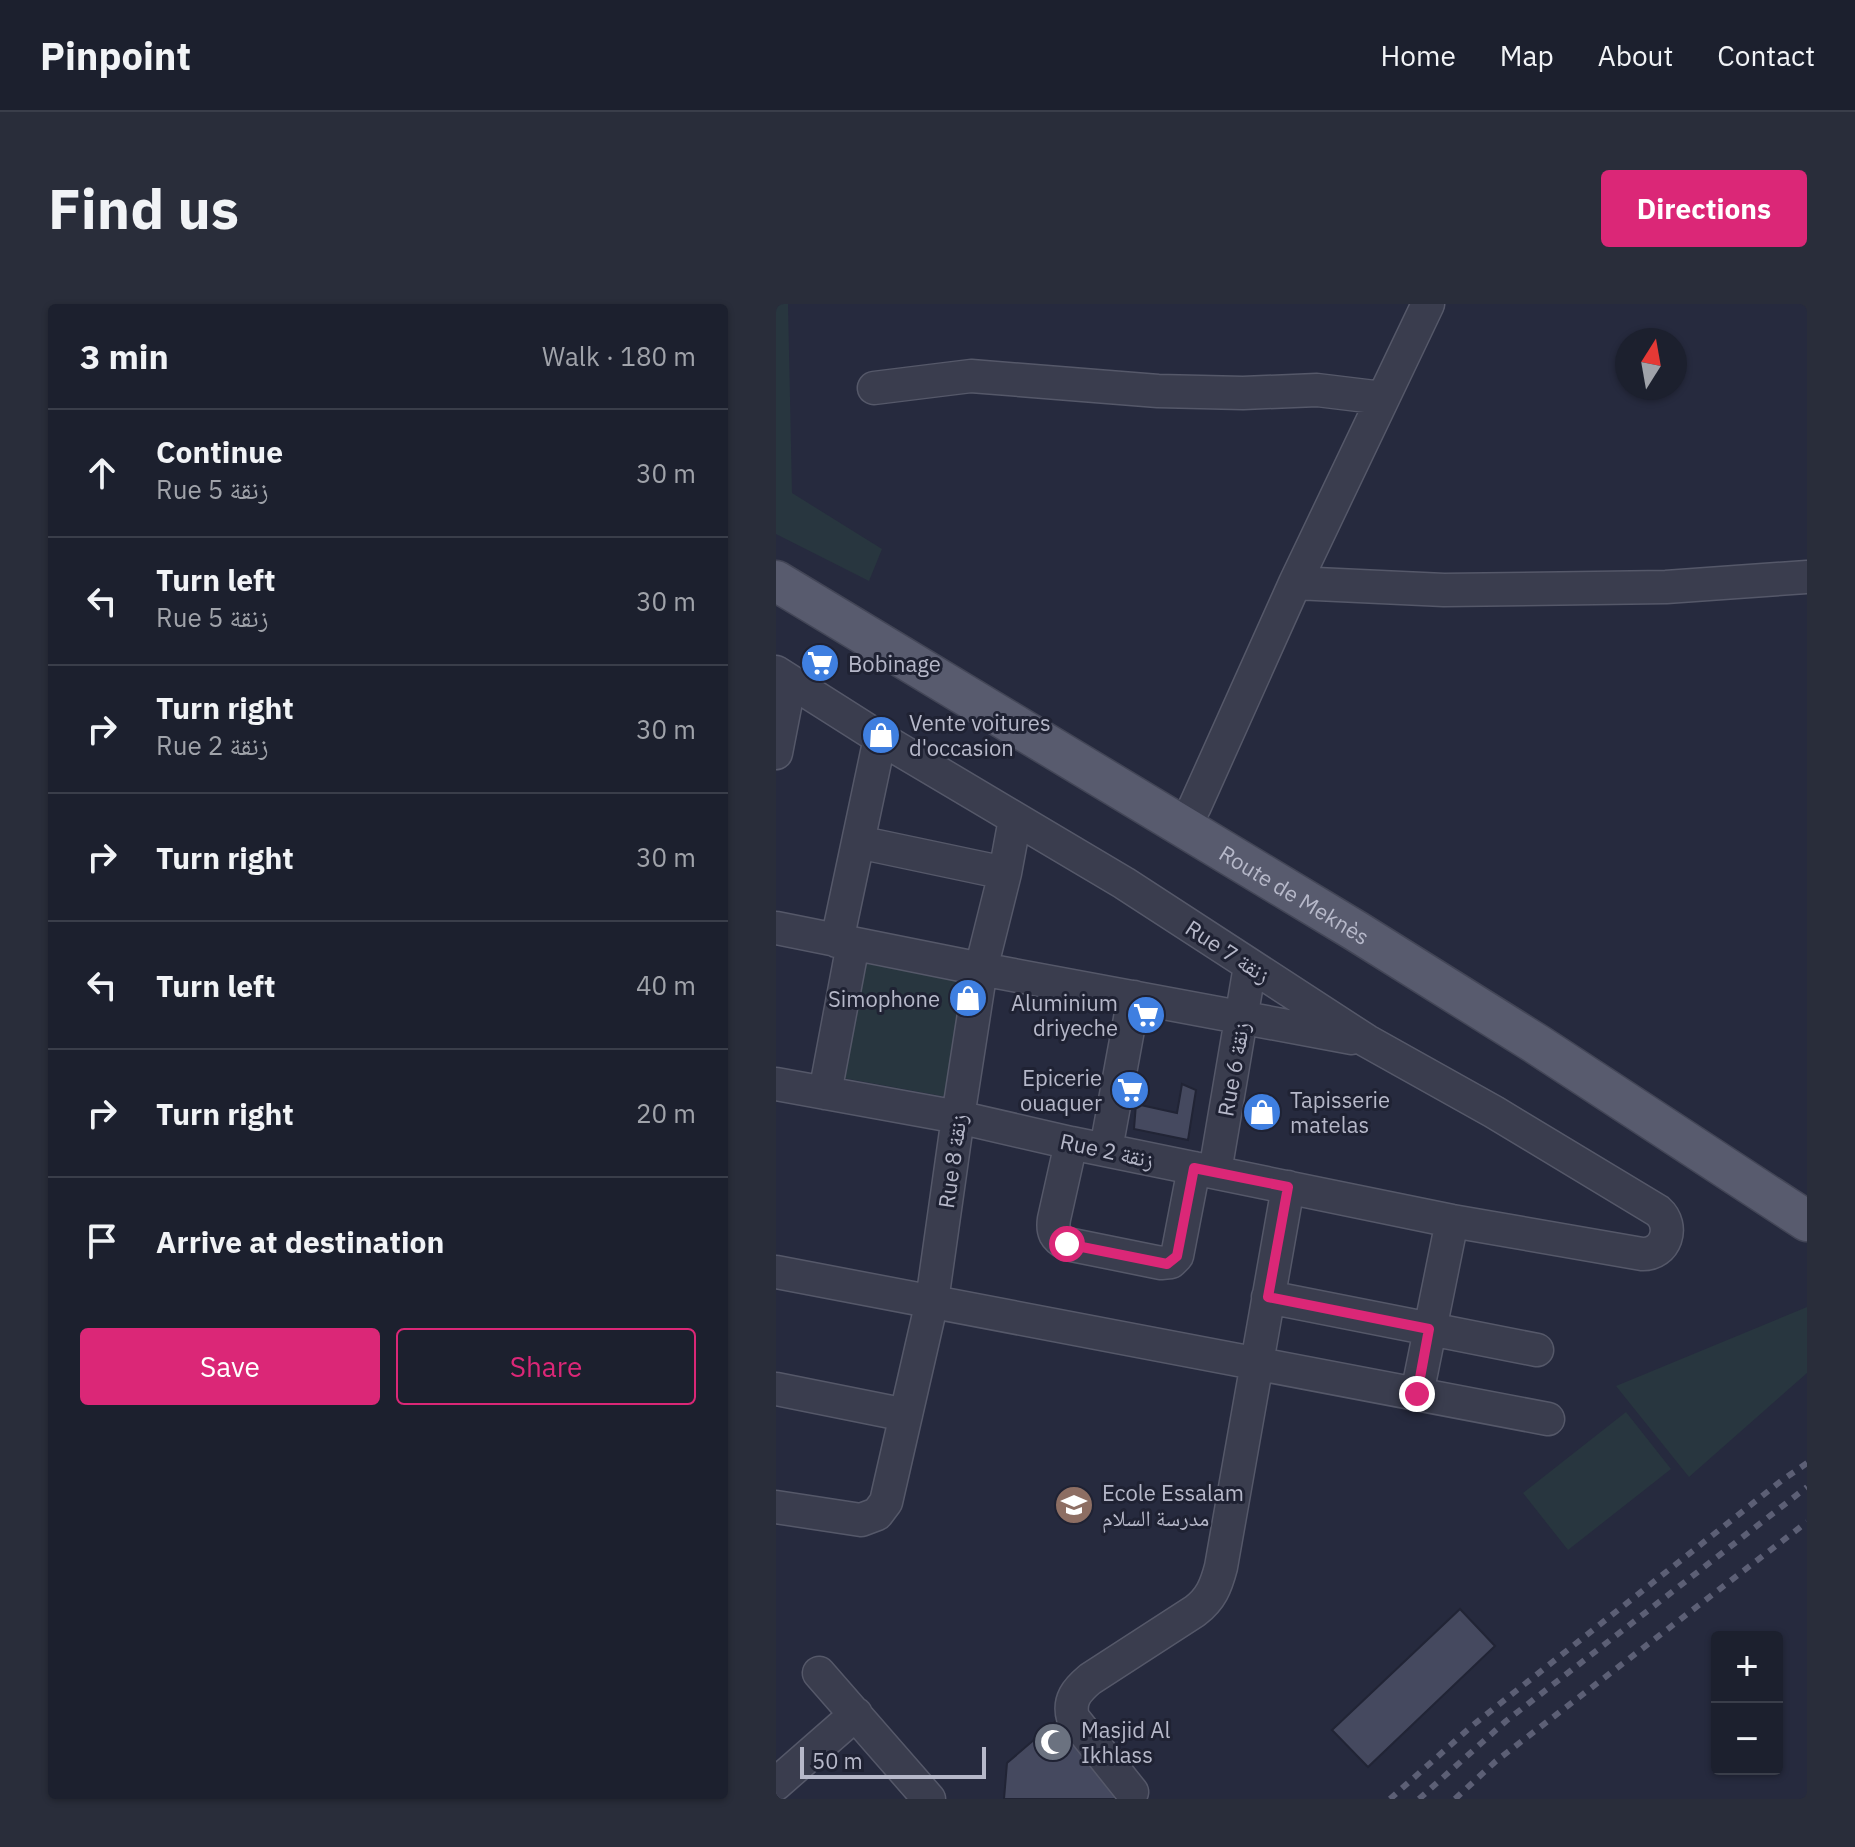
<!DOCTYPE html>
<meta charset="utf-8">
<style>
:root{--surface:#1c202e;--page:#292d3a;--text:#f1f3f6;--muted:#a0a3aa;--line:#3a3e4a;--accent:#db2777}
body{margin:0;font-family:"IBM Plex Sans","Noto Naskh Arabic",sans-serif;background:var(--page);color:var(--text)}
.controls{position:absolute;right:24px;bottom:24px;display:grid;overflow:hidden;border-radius:8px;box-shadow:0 2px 6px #0004}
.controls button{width:72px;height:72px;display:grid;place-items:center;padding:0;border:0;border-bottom:2px solid var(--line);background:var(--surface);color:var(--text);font:40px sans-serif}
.compass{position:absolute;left:839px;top:24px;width:72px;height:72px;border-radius:50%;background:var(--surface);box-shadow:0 2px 6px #0004;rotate:11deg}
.scale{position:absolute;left:24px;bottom:20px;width:186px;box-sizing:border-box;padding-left:8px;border:4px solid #b6b8c9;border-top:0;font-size:22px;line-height:28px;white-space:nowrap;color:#b6b8c9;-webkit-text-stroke:6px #1f2233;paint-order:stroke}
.stop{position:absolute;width:24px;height:24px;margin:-18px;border:6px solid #db2777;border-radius:50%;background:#fff}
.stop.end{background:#db2777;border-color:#fff;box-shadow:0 2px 8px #0008}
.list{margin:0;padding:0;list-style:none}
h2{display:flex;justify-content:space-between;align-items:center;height:104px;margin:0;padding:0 32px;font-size:34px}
h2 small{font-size:26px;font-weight:400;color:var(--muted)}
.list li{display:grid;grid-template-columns:52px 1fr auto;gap:24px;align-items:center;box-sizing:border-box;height:128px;padding:0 32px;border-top:2px solid var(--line)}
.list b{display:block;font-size:30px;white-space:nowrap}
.list p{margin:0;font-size:26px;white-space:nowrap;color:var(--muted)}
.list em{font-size:26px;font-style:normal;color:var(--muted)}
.actions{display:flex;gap:16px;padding:24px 32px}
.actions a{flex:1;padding:18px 0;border:2px solid var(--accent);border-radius:8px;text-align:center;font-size:28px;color:var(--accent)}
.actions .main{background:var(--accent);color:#fff}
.icon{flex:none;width:44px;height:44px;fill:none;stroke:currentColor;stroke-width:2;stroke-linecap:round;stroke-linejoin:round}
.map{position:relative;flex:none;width:1031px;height:1495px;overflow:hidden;border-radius:8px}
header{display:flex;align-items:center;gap:48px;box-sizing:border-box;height:112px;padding:0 40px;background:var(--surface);border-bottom:2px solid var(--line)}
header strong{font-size:38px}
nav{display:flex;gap:44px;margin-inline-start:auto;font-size:28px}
.intro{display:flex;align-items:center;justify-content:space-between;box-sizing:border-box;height:192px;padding:0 48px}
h1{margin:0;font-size:56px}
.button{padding:20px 36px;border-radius:8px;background:var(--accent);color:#fff;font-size:28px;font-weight:700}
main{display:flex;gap:48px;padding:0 48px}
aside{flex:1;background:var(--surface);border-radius:8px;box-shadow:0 2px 6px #0004}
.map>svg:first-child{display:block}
.green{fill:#28363f}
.building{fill:#45495f;stroke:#212435;stroke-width:2}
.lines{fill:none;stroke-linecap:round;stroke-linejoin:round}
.minor-casing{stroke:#555869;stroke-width:35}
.major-casing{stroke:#434657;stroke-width:43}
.minor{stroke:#3a3d4e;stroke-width:32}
.major{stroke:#585b6e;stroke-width:40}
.rail{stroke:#5c5f75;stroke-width:6;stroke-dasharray:8 8;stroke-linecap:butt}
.route{stroke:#db2777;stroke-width:10}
.labels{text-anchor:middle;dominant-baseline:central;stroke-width:6;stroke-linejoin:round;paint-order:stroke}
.poi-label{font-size:22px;fill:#b6b8c9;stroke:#1f2233;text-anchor:start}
.street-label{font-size:22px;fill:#b6b8c9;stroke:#1f2233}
</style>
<header>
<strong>Pinpoint</strong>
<nav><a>Home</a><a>Map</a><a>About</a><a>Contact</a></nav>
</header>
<div class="intro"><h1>Find us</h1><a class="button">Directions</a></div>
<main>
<aside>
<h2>3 min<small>Walk · 180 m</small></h2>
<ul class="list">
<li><svg class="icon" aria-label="ahead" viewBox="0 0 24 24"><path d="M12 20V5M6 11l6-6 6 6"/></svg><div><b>Continue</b><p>Rue 5 زنقة</p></div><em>30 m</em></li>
<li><svg class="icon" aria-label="left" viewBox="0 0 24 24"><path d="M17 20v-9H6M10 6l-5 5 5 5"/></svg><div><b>Turn left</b><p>Rue 5 زنقة</p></div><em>30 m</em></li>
<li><svg class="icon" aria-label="right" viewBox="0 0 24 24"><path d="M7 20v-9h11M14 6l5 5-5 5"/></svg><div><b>Turn right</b><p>Rue 2 زنقة</p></div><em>30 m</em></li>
<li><svg class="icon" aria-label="right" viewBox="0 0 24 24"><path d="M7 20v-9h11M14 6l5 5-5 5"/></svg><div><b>Turn right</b></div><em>30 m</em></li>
<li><svg class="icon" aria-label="left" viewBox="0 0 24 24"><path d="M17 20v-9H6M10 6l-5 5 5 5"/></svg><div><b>Turn left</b></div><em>40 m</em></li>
<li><svg class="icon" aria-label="right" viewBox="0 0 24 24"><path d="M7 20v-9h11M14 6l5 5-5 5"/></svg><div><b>Turn right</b></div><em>20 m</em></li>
<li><svg class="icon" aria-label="arrive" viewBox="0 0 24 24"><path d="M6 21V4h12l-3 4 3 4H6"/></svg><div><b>Arrive at destination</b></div></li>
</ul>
<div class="actions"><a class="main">Save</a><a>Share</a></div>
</aside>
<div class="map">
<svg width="1031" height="1495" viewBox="0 0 1031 1495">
<rect width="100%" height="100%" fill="#262a3e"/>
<!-- green -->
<path class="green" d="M0,0h12l4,189 90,56 -13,32 -93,-47z
M88,659l105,20 -22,114 -104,-19z
M1031,1003v66l-118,104 -73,-91z
M850,1108l45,57 -103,81 -45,-57z"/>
<!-- building -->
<path class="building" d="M406,780l14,6 -8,50 -54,-11 2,-25 41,9z
M684,1305l35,37 -127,121 -36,-37z
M280,1417l65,78h-117l3,-36z"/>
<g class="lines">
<defs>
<path id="minor" d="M98,84l97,-12 187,15 85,2 74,-3 66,8
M519,279l149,7 222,-3 141,-10
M0,368l104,66 244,145 243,158 127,71 164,99c17,15 8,44 -16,43l-190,-33 -381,-78 -113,-26 -182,-33
M0,449l14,-72
M407,523l12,-21 100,-223 133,-279
M82,538l147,31
M0,624l205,41 371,69
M61,637l43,-203
M49,789l28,-149
M295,839l-17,76c-2,13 1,19 13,25l94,19 10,-1 6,-6 17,-88
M330,845l28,-152
M439,868l35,-206
M0,968l772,147
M492,993l269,53
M0,1085l130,26
M641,1090l35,-173
M0,1203l85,13 16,-6 9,-12 46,-201 26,-184 23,-148 24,-96 10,-54
M43,1369l110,126
M0,1480l80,-70
M356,1488l-59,-74c-5,-18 4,-28 17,-39l105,-68c16,-12 21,-25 26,-44l67,-380"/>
<g id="major">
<path id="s1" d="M0,277l580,350 182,114 269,176"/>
</g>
</defs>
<!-- minor casing -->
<use href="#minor" class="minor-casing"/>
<!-- major casing -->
<use href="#major" class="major-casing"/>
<!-- minor -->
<use href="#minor" class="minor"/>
<!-- major -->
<use href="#major" class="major"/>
<!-- rail -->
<path class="rail" d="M614,1495l83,-74 308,-244 26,-18
M643,1495l87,-78 301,-234
M679,1495l41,-38 311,-239"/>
</g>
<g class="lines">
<!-- route -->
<path class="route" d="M291,940l100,20 10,-8 17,-88 94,19 -20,110 161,32 -12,65"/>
</g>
<!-- icons -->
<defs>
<symbol id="supermarket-disc" viewBox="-11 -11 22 22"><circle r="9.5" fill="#3f7fe0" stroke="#1f2233"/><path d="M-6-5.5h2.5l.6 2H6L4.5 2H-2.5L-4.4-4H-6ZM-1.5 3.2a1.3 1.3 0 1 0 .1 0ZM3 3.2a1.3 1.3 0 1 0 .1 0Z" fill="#fff"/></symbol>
<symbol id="shop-disc" viewBox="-11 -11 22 22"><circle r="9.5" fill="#3f7fe0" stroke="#1f2233"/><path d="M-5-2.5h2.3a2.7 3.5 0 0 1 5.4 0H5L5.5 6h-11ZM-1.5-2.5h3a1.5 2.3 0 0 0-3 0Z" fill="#fff"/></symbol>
<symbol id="school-disc" viewBox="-11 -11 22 22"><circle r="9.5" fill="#8d6e63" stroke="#1f2233"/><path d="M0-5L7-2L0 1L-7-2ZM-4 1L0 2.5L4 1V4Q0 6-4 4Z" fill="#fff"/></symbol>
<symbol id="mosque-disc" viewBox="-11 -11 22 22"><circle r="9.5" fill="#6b7280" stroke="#1f2233"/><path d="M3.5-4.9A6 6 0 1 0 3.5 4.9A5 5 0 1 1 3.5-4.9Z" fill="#fff"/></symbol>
</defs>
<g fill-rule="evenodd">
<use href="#supermarket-disc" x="22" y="337" width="44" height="44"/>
<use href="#shop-disc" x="83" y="409" width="44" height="44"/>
<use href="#shop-disc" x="170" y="672" width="44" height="44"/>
<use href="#supermarket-disc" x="348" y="689" width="44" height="44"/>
<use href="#supermarket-disc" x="332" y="764" width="44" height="44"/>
<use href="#shop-disc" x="464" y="786" width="44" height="44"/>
<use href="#school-disc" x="276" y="1179" width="44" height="44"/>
<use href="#mosque-disc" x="255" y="1416" width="44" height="44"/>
</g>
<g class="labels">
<!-- poi labels -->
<g class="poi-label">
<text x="72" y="359">Bobinage</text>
<text x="133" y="418">Vente voitures<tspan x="133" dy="25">d'occasion</tspan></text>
<text x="164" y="694" text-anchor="end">Simophone</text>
<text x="342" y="698" text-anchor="end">Aluminium<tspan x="342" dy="25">driyeche</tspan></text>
<text x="326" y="773" text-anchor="end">Epicerie<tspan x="326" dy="25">ouaquer</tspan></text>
<text x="514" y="795">Tapisserie<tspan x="514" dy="25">matelas</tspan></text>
<text x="326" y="1188">Ecole Essalam<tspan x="326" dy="25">مدرسة السلام</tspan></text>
<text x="305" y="1425">Masjid Al<tspan x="305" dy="25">Ikhlass</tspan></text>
</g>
<!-- street labels -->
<g class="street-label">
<text stroke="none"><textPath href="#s1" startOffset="606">Route de Meknès</textPath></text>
<text transform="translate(452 647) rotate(33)">Rue 7 زنقة</text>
<text transform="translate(457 765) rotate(-80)">Rue 6 زنقة</text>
<text transform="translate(331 846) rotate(12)">Rue 2 زنقة</text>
<text transform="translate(176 857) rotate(-82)">Rue 8 زنقة</text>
</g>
</g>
</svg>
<div class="controls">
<button>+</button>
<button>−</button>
</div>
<svg class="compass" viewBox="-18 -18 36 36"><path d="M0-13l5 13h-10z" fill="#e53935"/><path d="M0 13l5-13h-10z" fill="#a0a3aa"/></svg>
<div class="scale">50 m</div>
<div class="stop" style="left:291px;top:940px"></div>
<div class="stop end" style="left:641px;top:1090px"></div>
</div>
</main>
